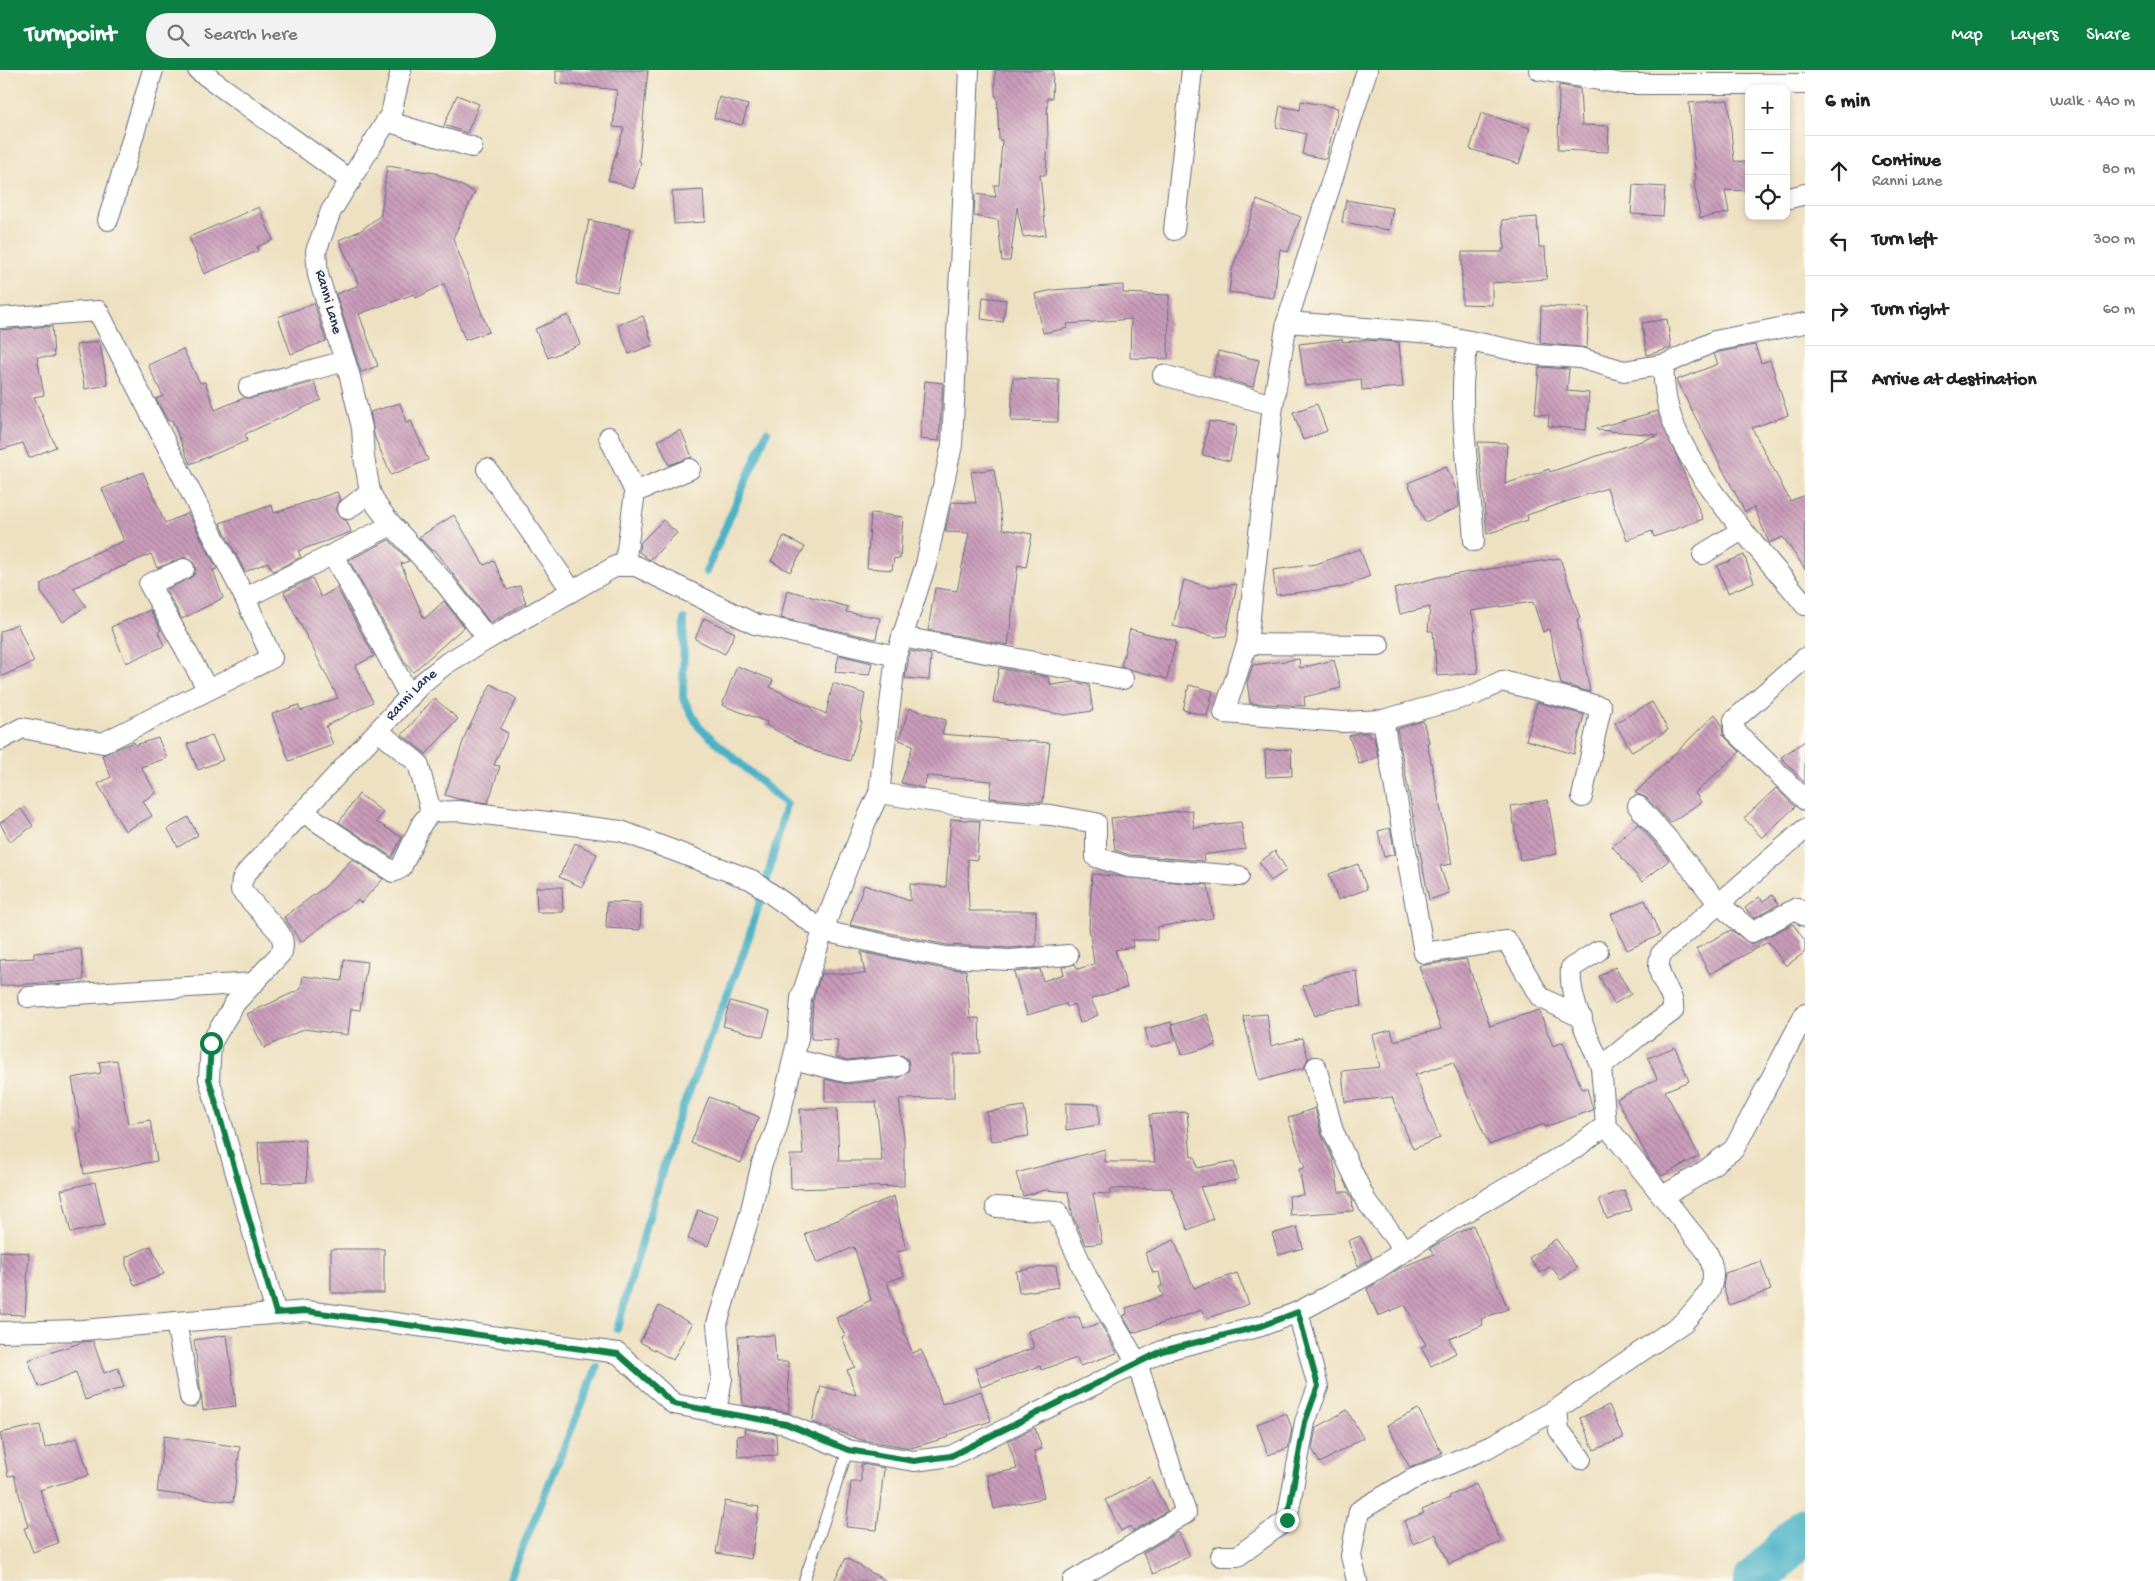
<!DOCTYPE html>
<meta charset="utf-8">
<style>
:root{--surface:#fff;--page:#f2f2f2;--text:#222;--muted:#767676;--line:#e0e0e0;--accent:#0b8043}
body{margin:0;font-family:"Gochi Hand",sans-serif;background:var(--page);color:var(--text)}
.controls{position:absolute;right:15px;top:15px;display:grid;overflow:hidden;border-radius:10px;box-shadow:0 2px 8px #0003}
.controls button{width:45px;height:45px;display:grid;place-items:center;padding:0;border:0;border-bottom:1px solid var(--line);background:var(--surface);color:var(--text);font:25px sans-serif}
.stop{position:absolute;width:15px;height:15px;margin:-11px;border:4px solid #0b8043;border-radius:50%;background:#fff}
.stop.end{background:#0b8043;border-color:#fff;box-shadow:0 1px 5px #0008}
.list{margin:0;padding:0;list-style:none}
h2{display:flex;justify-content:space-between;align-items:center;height:65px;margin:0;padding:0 20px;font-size:21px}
h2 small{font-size:16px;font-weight:400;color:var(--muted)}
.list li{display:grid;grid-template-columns:32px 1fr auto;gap:15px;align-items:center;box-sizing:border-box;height:70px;padding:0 20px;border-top:1px solid var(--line)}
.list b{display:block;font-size:19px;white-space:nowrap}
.list p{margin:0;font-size:16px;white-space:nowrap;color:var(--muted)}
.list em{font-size:16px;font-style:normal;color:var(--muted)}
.icon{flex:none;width:28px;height:28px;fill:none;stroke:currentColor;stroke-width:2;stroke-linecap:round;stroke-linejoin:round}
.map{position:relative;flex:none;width:1805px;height:1511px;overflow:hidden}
header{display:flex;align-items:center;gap:30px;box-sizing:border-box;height:70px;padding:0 25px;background:var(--accent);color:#fff}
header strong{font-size:24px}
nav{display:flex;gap:28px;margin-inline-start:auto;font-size:18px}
.search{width:350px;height:45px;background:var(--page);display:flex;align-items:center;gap:12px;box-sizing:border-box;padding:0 18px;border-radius:28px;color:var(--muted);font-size:19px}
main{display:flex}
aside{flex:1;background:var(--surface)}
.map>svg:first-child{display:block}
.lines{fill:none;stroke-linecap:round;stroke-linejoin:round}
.stream{stroke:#49b3c7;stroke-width:8}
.river{stroke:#49b3c7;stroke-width:44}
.building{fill:url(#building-back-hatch)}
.lane-casing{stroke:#656d81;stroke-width:12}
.street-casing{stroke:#656d81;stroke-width:22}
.lane{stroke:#fff;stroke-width:10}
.street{stroke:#fff;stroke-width:20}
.route{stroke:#0b8043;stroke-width:6}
.labels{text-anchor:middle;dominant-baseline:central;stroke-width:5;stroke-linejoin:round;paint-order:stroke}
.street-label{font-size:15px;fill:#1b2f5e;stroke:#fbf7ec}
</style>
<header>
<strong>Turnpoint</strong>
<div class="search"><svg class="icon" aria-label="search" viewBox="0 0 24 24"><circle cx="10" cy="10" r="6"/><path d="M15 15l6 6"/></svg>Search here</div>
<nav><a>Map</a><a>Layers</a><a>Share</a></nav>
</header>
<main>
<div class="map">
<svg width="1805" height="1511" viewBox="0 0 1805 1511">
<defs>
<pattern id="building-back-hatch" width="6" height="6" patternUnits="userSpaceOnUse" patternTransform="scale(1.25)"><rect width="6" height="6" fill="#ca9cba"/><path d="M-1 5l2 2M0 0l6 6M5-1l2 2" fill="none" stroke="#a3809a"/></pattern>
</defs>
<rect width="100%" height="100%" fill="#fbf7ec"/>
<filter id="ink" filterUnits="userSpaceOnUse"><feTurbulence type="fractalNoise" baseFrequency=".02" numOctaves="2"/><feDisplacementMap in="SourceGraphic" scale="10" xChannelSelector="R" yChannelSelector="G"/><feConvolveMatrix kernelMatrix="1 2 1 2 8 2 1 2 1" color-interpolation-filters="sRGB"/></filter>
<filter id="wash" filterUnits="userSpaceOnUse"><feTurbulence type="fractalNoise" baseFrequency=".0096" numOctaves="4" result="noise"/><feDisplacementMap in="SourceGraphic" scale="20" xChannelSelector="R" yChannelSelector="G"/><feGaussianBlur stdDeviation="1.12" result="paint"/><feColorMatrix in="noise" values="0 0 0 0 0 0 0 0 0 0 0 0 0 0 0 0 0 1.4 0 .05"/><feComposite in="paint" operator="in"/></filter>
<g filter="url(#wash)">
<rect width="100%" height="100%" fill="#eee1c1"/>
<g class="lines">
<!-- stream -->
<path class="stream" d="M706,502l61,-140
M617,1259l57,-199 71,-181 24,-77 17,-68 -87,-77 -16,-29 1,-79
M509,1511l88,-214"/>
<!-- river -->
<path class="river" d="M1755,1511l50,-52"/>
</g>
<g id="blocks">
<!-- building -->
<path class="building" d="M556,0h92l-9,91 2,1 -7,26 -26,-8 16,-52 -11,-1 4,-37 -61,-7z
M995,0h58l-1,28h-5l1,43 -2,34h-6l6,60 -23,2 -6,-30 -7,54h-8l-4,-41 -24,-4 1,-22 21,3 -2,-12h5l3,-45h-3l-2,-44h-2z
M1559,15l21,4 2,36 27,1 -1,26 -50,-2z
M457,25l22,9 -12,29 -23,-8z
M719,27l29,8 -6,20 -28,-7z
M1728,30l6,61 15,1v29l-24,-1 4,23 -29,5 -6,-37 2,-1 -7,-77z
M1301,31l37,7 -12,51 -24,-5 4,-20 -30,-7 4,-21 20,4z
M1481,43l49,15 -11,36 -49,-15z
M387,96l48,7 40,19 -22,46 36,94 -24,8 -21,-56 -28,14 -2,-4 -55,20 19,52 -17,6 -25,-78 23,-9 -20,-45 21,-9 21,-16z
M1633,115l32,2 -2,29 -32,-2z
M703,120l2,32 -31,2 -2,-32z
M1257,130l44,17 -13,35 -8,-3 -6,49 -45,-6 3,-22z
M1346,130l47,8 -4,22 -47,-8z
M259,137l14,33 -16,7 1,4 -54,23 -15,-37z
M1537,147l2,30h6l2,32 -55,4v22l-30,-1v-52h40v-3h3l-3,-29z
M589,150l41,9 -13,63 -41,-8z
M1123,215v8l46,2 -1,64 -38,-1 1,-39 -64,5 1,4 -25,5 -8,-39 18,-4z
M983,227l23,3 -3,22 -22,-3z
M314,233l12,38 -35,13 -13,-37z
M1541,236l48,2 -2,40 -47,-5z
M568,245l12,29 -32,14 -13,-29z
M643,246l10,29 -24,9 -11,-29z
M1667,249l4,29 -24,7 -5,-32z
M52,256l2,31h-17l7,38 -10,2 22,50 -27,11 -6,-15 -23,7v-120z
M1342,269l1,3 21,-2 35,2 4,45 -41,3 -1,-11 -56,7 -6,-42z
M99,271l9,44 -23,4 -9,-44z
M1755,275l6,18 9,-3 18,55 -36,13 38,73 15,-6v74l-22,-32 -14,6 -15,-36 -9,5 -69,-132 42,-16 -4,-10 5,-2z
M183,279l17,34 5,-1 10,28 29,-12h8l62,-16 7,18 -76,34 2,7 -57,23 -18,-44 -4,1 -12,-22 7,-3 -15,-31z
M1218,281l41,9 -6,27 -40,-11z
M1539,297l30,2 -2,22 22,2 -3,37 -38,-4 1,-11 -14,-1z
M1013,308l46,2 -1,42 -47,-1z
M925,311l18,2 -4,58 -19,-2z
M400,333l6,20 5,-2 17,39 -37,15 -16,-37 -5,-26z
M1317,334l10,27 -24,9 -10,-28z
M1658,341l45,108 -49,18 -2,-6 -25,9 -20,-52 -80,27 1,5 -41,14 -9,-92 29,1 -2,41 44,-15 1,3 109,-37 -62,-5 -1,-2z
M1209,351l28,5 -7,35 -28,-6z
M681,360l11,27 -23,8 -11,-25z
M1446,396l12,28 1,13 -34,15 -17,-39z
M994,399l9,60 29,5 -6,33 -8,-2 -10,80 -80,-15 7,-42 22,3 12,-58 -24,-1 7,-30 24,1 -5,-31z
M143,402l22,51 23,-10 29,56 -4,1 10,28 -41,21 -16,-29 27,-14 3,-5 -1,-7 -10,-7 -28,11 -6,-14 -78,34 13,18 -23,16 -22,-30v-8l28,-20 55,-23 -22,-52z
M337,422l3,8 -4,11 3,6 8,4 4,11 -53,19 3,6 -28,14 -5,-9 -23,10 -25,-49 52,-18 2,8z
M871,443l32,4 -3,42 -6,-1 -2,12 -25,-2z
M454,445l30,50 10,-4 13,29 13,-4 6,17 -36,20 -55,-73 -3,1 -13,-14z
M663,450l14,13 -27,27 -11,-8 1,-9z
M784,466l21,11 -15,25 -19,-11z
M389,470l20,21 -8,3 23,55 20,-18 20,26 -51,45 -7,-8 -57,-104z
M1360,479l10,27 -27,11 -67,8 -3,-25 43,-6z
M1744,485l10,27 -26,11 -11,-27z
M1560,488l20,60 -3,1 13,73 -29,-8 -12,-55 -6,3 -10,-30 -62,9 5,19h-2l4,43 -41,3 -4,-45h-5l2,-24 -30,7 -6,-25 44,-12z
M312,508l9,19 16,-9 37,68 -19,10 18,36 -47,24 7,19 -44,16 -17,-47 26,-9 3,6 37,-13 -54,-106z
M1184,510l25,7 28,-3 -11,52 -10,1 -43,-11z
M787,520l61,17 -2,5 34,6 -4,21 -95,-21z
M150,540l11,20 -3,2 6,14 -38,17 -15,-36z
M704,548l31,15 -10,21 -30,-15z
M17,554l17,38 -34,15v-45z
M1130,559l46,12 -9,38 -46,-12z
M910,581l21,4 -2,25 -24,-2z
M839,585l33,8 -3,12 -34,-3z
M1299,589l1,9 34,-8 7,28 -37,9 1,9 -55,-3 -3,-21 6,-17z
M737,596l36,14 -3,7 56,27 7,-31 32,11 -5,27 2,1 -12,39 -36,-10 -48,-26 1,-3 -45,-17z
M999,598l49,9 3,8 23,-3 15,3 4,26 -28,4 -72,-13z
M491,614l26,15 -17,30 8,4 -14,32 6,1 -12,37 -30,-4 -13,-4 21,-62z
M1189,615l24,6 -6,25 -24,-6z
M434,628l24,21 -32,35 -24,-19z
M1537,632l47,13 -10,39 -48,-14z
M1652,632l16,28 -36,22 -17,-29z
M909,638l37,12 -4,14 108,9 -7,59 -53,-4 2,-17 -65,-5 -3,12 -23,-5 12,-38 -14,-5z
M1715,644l7,11 1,10 17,17 -45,41 6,9 -31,21 -23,-25 -12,-5z
M1423,651l6,21 -2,1 25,121 -12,2 9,27 -20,7 -32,-171z
M1357,663h11l2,5 4,-2 4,21 -19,7 -10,-28z
M212,665l11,25 -25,10 -11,-26z
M158,668l9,20 -26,9 15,26 -13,8 9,15 -27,15 -27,-47 13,-7 -9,-22 32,-13 1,3z
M1805,671v42l-24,-26z
M1291,679l1,27 -26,1 -1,-27z
M1776,718l19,19 -33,31 -18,-20z
M359,724l24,18 -7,10 26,15 -10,20 -53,-35z
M1548,730l9,54 -37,6 -9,-54z
M21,739l12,17 -23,16 -10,-19z
M1192,740l2,18 47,-6 4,27 -42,6 1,6 -74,-6 -15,-5 -4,-32z
M188,747l10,18 -20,12 -10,-18z
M951,749l29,2 -3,39 -9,-1 1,52h67v35l-26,2 -63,-3 -97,-20 14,-40 46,16v-17l36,3z
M1638,754l31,36 -27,22 -30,-36z
M1390,758l5,26 -11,3 -6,-26z
M575,773l22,11 -15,33 -23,-10z
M1275,781l12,19 -16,11 -12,-19z
M352,789l31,20 -22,24 -3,-3 -57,42 -17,-25 42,-31z
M1358,794l9,25 -29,11 -9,-26z
M1092,804l116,11 5,33 -56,9v13h-25l1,7 -18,3 12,37 -36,12 7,16 -18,8 -6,-19 -7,3 -1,-3 -39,11 -13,-43 26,-3 3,12 21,-7 -2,-7 13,-3 3,5 16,-5 -5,-37z
M536,817h26l1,25h-26z
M1772,825l7,9 -25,14 -9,-10 14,-11 4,4z
M1645,830l15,35 -33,15 -16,-36z
M607,832l34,1 -1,27 -34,-2z
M1793,854l12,17v11l-19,14 -18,-24 -58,32 -14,-25 35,-19 20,14z
M81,879l3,31 -84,6v-26l34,-2v-5z
M861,882l83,17 22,1 4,48h9l1,35 -26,1v44l-55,1 5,39v48l-113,3 -1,-34h13l-3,-46 37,-1 2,53h43l-6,-59h-51v-23l22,5 52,-6 10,-8 -1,-11 -6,-4 -55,5 -11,-3 2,-17 -27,-1 2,-39 8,-26h44z
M344,889l23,3 -7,48 -9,-1 -3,26 -44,-6 -40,19 -17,-34 54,-25 2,-13 39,5z
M1466,889l24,67 49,-16 14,36 10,-4 19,47 5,-1 6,22 -48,17 -1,-3 -55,21 -36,-83 -38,13 25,63 -27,11 -21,-52 -47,5 -3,-31 38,-4 -8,-32 19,-5 3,11 47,-12 -22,-63z
M1615,897l16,27 -17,10 -15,-28z
M1357,901l4,35 -30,3 -16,7 -12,-30 30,-12z
M730,931l40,11 -7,25 -40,-11z
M1207,944l9,31 -34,10 -10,-30z
M1267,944l4,32 31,-8 6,20 -4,10 -45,13 -16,-65z
M1171,952l4,19 -25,7 -5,-19z
M1675,977l14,34 -24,10 34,65 -37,20 -13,-16 -32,-61 40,-20 -9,-21z
M117,990l11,64 22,-4 7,41 -73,13 -7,-41 4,-1 -9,-54 29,-5 -2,-11z
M709,1027l50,20 -18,46 -50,-20z
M1066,1033l33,1v21l-33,5z
M1024,1036l5,30 -38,5 -5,-29z
M1315,1038l7,28 11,23 6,33h9l4,7 1,12 -63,4 -1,-19 15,-1 -5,-26 6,-1 -17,-50z
M1187,1042l4,45h4l2,11 37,-7 4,19 -38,7 13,32 -25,11 -17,-42 -60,1 -1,5 -17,-1 9,50 -16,2 -13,-28 -5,-25 -22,-2 -23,6 -7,-23 89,-24v13h50l-6,-47z
M305,1070l2,42 -47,2 -2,-42z
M95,1112l10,43 -34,8 -10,-43z
M1624,1120l8,20 -25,9 -8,-20z
M894,1126l12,54 -10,2 8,24 -17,6 25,71 9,-3 12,25 9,29 39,-13 10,30 -43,14 1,2 -38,11 -49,-8 -50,-18 9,-36 35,9 -9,-25 8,-3 -13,-30 3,-2 -9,-17 35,-18 -17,-53 -37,16 -12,-29z
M698,1140l20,7 -10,29 -20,-7z
M1473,1155l35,84 -27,10 2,6 -34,14 7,14 -25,13 -10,-19 5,-2 -21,-40 -27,11 -11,-27 33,-21 34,-14 -4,-6z
M1297,1157l6,21 -24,7 -7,-21z
M1360,1166l12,22 -14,8 -10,-25z
M1556,1169l21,29 -16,12 -10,-14 -11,7 -11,-15z
M1174,1170l20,48 43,-15 12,31 -44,15 -3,-9 -69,23 -10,-17 4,-2 -1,-6 37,-12 -4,-9 3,-1 -3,-14 -6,1 -8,-20z
M151,1176l13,28 -29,12 -9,-21v-8z
M331,1179h53v44h-53z
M0,1181l29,2 -4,62 -25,-1z
M1761,1191l10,29 -42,15 -6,-18 2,-14z
M1056,1195l3,22 -40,6 -3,-22z
M659,1236l33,18 -19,36 -33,-18z
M1071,1247h8l4,12 17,-6 17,30 -37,13 -3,-8 -36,12 -1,-4 -59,21 -6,-19 59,-20 -6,-17z
M227,1265l9,71 -33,4 -9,-70z
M774,1265l2,27h12l1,51 -46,-8 -5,-68z
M93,1271l11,32 14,-5 6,19 -39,13 -9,-28 -37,15 -11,-27 55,-18z
M1609,1335l14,33 -29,12 -14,-32z
M1418,1339l24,44 -32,15 -23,-43z
M1347,1340l16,28 -43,25 -8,-14 4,-21z
M1286,1343l6,16 -4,19 -20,7 -11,-31z
M40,1355l5,23 32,-10 12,37 -49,15 18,53 -25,9 -9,-24 4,-1 -14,-52 -6,1 -8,-43z
M1035,1358l7,21 -8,2 10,47 -50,11 -7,-34 30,-6 -9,-28z
M744,1359l32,5 1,21 -39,2 -1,-21 8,-1z
M164,1366l76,11 -7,55 -76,-10z
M861,1394l23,4 -7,62 -31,-3 5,-45h10z
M1150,1407l17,34 -34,20 -3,-5 -9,5 -16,-31z
M1476,1414l25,58 -52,22 -13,-30 -23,10 -9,-23 20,-8 -2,-3 28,-12 -1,-2z
M725,1431l34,6 -8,52 -35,-6z
M1178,1462l12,24 -37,18 -10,-21z
M846,1488l40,23h-52z"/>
</g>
</g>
<g filter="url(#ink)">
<use href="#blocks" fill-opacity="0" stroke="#656d81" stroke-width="1"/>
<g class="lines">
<defs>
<path id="lane" d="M804,1511l44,-131"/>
<g id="street">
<path d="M198,0l153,111"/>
<path d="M1367,0l-80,252 -14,83 -26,239 -23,69 119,9 40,-2 93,-26 26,-13 99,26 -19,90"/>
<path d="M1539,0l84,14h182"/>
<path d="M386,51l86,26"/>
<path d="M1786,129l19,-5"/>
<path d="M108,150l45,-150"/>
<path d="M1174,160l18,-160"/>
<path d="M0,248l98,-7 147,287 27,60 -169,85 -81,-15 -22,12"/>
<path d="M1287,252l144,11 106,22 43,3 44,13 42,-7"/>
<path d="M1805,253l-90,18 -49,23c-4,10 -2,15 -1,25 6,71 96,160 140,216"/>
<path d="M1468,271c-2,15 -5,31 -5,46 -1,51 8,103 11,154"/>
<path d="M1163,305l110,30"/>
<path d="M249,317l96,-26"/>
<path d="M609,367l26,55"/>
<path d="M487,399l85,122"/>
<path d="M348,439l22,-17"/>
<path d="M1703,484l39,-24"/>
<path d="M333,485l77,142"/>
<path d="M625,494l10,-72 55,-23"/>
<path d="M184,499l-35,15 59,106"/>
<path d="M245,528l147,-73"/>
<path d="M902,567l221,42"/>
<path d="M488,569l128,-73h20l119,58 141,32"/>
<path d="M1247,574l132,1"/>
<path d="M1805,588l-71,62v10l71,70"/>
<path d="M1383,650l41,233 83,-12 33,56 42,21"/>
<path d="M378,661l40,32 13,49"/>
<path d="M879,723l109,17 63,5 45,8v34l32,10 111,9"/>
<path d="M1638,736l29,32 52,66 33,28 45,-24 8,8"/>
<path d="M303,742l90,60 8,-4 21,-45 9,-11 28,-1 162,20 131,49 71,51 77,17 46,9 64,3 58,-5"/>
<path d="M1598,881l-27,17c-3,33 18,68 30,99"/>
<path d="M28,927l226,-14"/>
<path d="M793,989l53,13 52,-6"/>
<path d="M1316,997l17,64 33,70 39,50"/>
<path d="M1663,1126l36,-21 35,-26 71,-135"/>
<path d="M996,1137l61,4 30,66 50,86 49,150 -113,68"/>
<path id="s1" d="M276,1243l-67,-234 2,-36 24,-40 47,-51c2,-9 1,-14 -4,-21l-37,-41 1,-10 5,-8 175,-189 25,-20 41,-24 -44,-57 -52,-57 -15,-19 -7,-14 -6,-35 -2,-29 -12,-51 -32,-102 -2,-24 15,-40 60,-97 10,-44"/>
<path d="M176,1252l14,75"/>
<path d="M0,1262l82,-2 224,-19 312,42 56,51 42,8 6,-34 -5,-54 33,-110 12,-51 14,-33 10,-40 12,-52 3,-40 26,-79 39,-98 13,-28 17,-137 30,-92 26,-119 17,-375"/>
<path d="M716,1342l70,12 62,26 66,11 37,-5 211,-105 99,-25 37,-14 71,-38 86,-56 122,-71 29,-22 -5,-58 39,-32 33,-24c3,-21 -21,-31 -12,-57l144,-125"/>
<path d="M1581,1389l-22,-29 -2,-21 127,-87c21,-25 39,-37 23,-70l-101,-127"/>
<path d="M1221,1486h17l49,-36 18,-98 13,-35 -20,-75"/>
<path d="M1357,1511l-6,-25 8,-45 52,-31 76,-32 70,-39"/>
</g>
</defs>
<!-- lane casing -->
<use href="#lane" class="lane-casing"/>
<!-- street casing -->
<use href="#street" class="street-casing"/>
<!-- lane -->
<use href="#lane" class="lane"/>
<!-- street -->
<use href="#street" class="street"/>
</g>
</g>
<g class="lines" filter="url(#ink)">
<!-- route -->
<path class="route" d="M211,973l-2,36 67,234 30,-2 312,43 56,50 112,20 62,26 66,11 37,-5 211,-105 99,-25 37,-14 20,74 -13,36 -18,98"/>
</g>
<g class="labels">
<!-- street labels -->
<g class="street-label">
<text transform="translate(328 232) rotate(74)">Ranni Lane</text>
<text stroke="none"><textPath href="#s1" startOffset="734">Ranni Lane</textPath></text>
</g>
</g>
</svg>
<div class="controls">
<button>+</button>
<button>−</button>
<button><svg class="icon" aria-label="locate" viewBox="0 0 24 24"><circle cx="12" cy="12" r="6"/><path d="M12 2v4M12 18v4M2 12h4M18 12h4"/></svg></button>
</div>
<div class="stop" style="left:211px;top:973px"></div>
<div class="stop end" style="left:1287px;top:1450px"></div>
</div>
<aside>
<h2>6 min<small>Walk · 440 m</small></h2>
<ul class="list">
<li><svg class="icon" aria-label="ahead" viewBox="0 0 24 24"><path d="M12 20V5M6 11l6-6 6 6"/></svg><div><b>Continue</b><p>Ranni Lane</p></div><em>80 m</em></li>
<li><svg class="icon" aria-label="left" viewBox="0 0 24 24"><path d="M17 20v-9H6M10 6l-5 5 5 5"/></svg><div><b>Turn left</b></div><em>300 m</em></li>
<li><svg class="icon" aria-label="right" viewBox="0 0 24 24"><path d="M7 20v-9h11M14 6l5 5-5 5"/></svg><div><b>Turn right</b></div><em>60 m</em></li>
<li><svg class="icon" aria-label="arrive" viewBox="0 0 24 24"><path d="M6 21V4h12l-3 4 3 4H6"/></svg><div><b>Arrive at destination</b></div></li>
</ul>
</aside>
</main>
